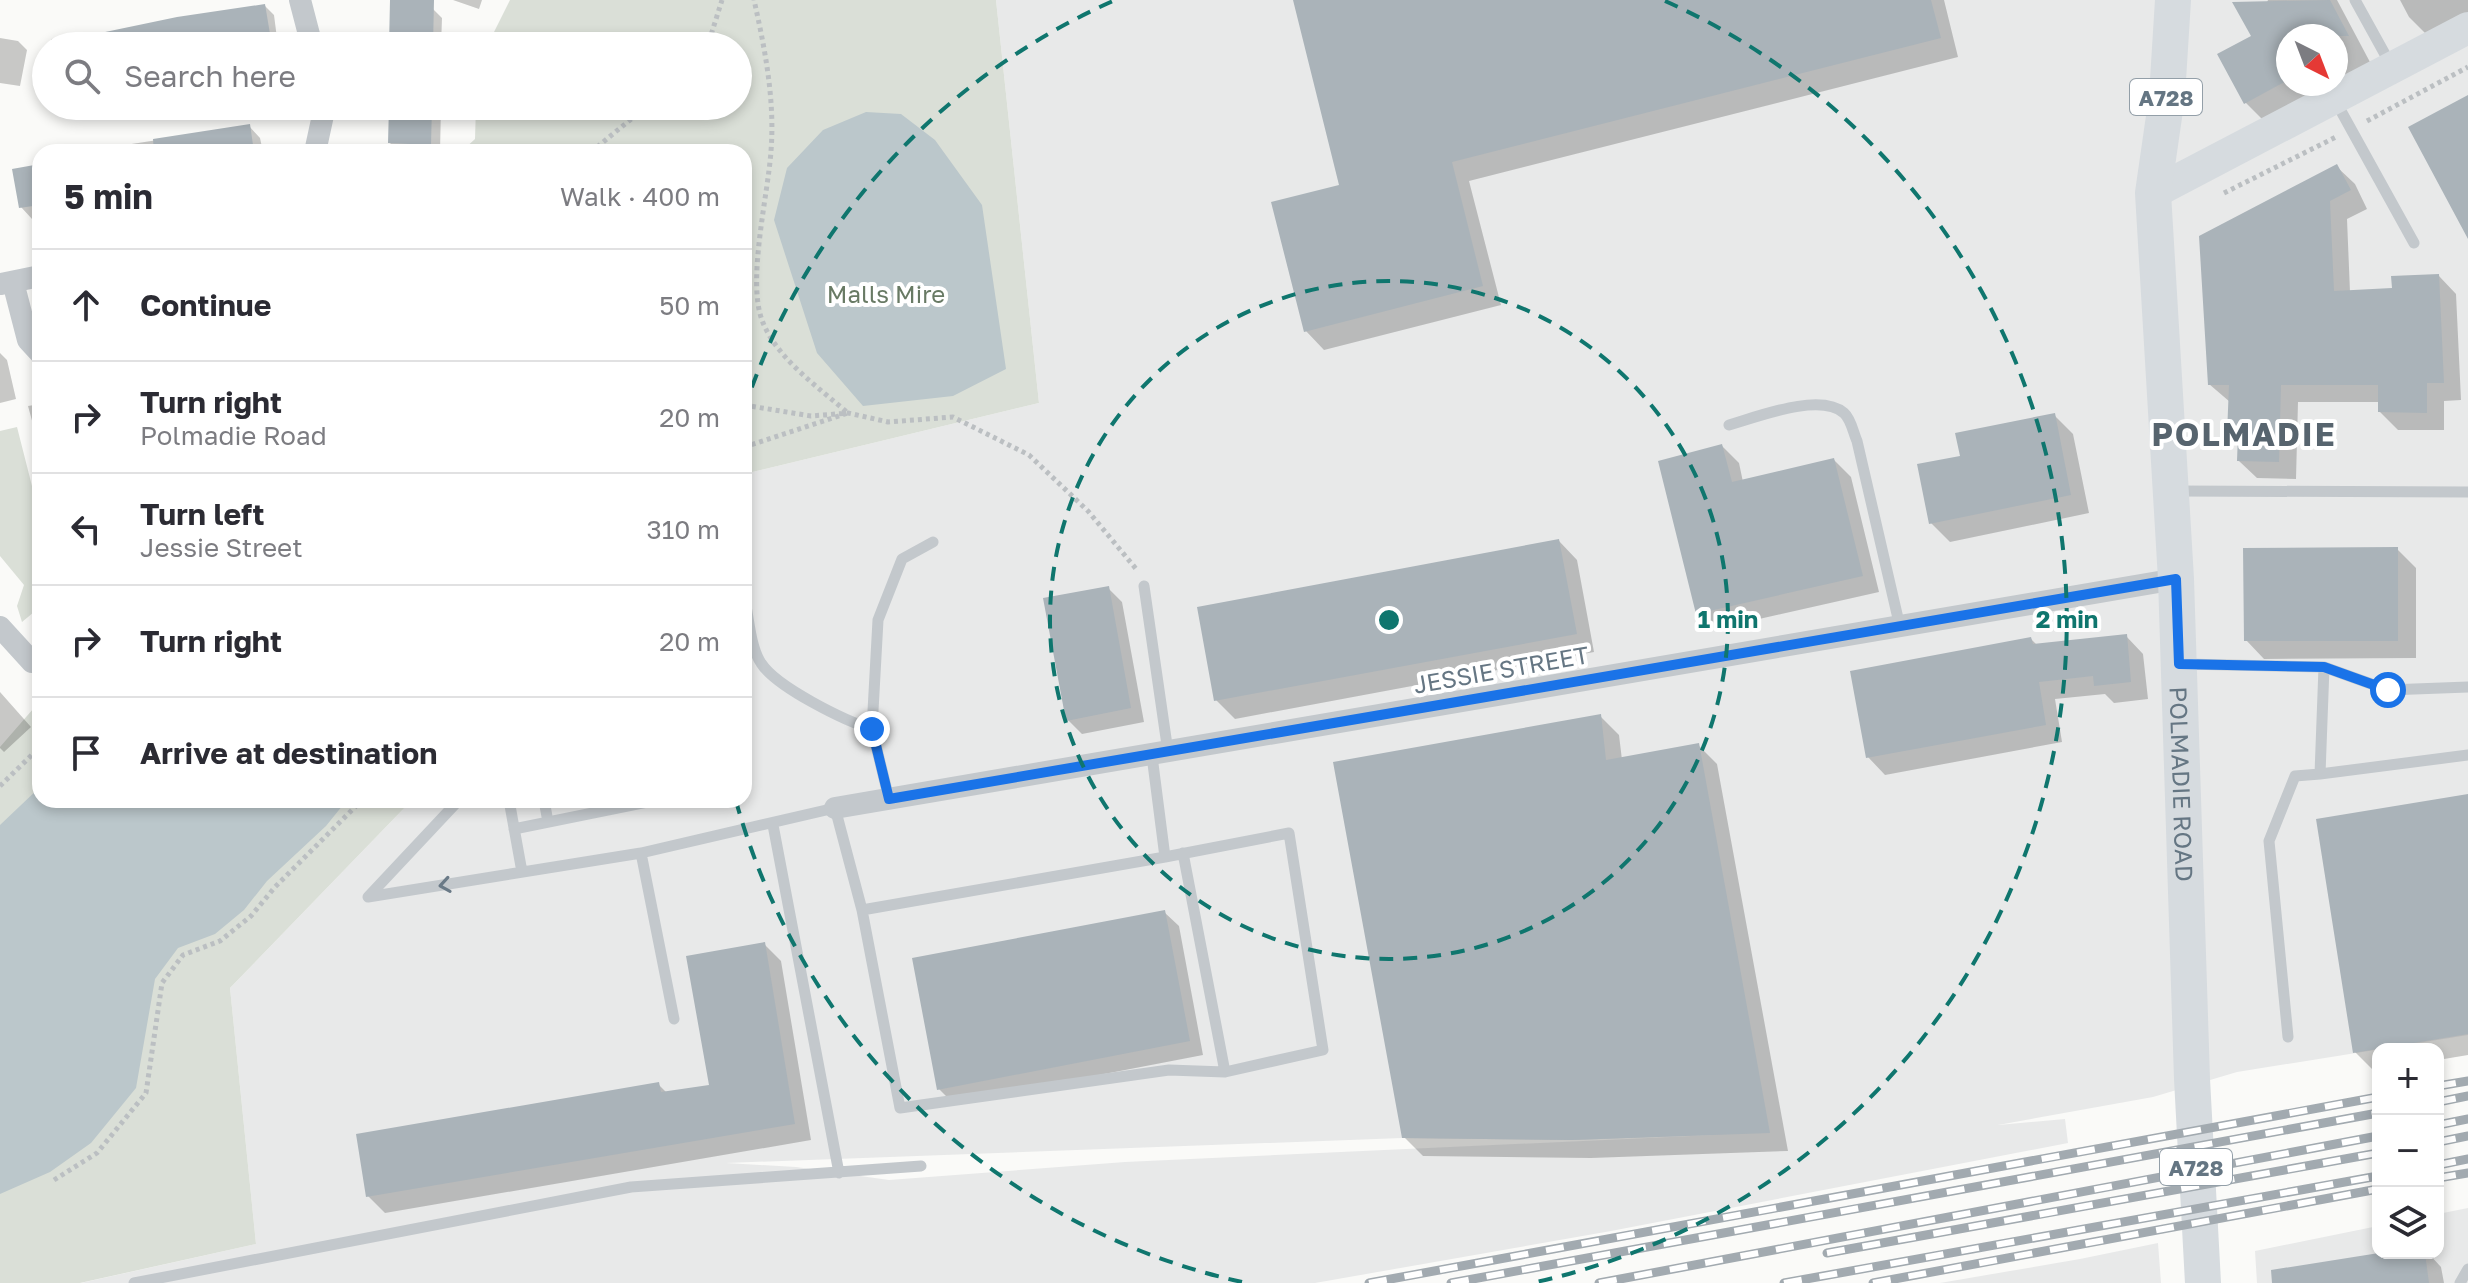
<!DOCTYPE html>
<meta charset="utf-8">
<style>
:root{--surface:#fff;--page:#f2f2f3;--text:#2b2b33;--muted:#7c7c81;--line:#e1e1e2}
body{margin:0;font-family:"Golos Text",sans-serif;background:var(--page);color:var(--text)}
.controls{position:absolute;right:24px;bottom:24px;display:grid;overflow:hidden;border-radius:16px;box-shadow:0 4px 12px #0003}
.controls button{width:72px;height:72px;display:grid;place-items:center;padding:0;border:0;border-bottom:2px solid var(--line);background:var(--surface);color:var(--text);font:40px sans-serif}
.compass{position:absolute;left:2276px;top:24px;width:72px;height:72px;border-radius:50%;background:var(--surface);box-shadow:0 4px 12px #0003;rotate:138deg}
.stop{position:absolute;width:24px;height:24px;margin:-18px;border:6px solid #1a73e8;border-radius:50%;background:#fff}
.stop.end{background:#1a73e8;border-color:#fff;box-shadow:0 2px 8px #0008}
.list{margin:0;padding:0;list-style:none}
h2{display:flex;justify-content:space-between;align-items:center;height:104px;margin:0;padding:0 32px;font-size:34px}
h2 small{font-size:26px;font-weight:400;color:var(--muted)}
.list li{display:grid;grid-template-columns:52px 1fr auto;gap:24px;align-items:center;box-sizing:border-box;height:112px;padding:0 32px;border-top:2px solid var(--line)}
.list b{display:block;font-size:30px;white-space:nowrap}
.list p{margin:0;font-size:26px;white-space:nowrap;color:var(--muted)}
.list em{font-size:26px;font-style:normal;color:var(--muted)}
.icon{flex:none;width:44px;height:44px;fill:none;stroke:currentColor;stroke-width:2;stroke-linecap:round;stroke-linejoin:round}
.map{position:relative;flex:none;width:2468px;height:1283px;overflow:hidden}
.search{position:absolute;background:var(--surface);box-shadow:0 4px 12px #0003;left:32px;top:32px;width:720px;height:88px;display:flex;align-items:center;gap:20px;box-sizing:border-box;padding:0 28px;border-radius:44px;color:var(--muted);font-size:30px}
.panel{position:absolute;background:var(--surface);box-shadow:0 4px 12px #0003;left:32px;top:144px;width:720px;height:664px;border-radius:24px}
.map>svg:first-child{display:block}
.built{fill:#e8e9e9;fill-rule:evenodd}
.green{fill:#dadfd7}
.water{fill:#bbc7cb}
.shadow{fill:#0003}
.building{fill:#aab3b9}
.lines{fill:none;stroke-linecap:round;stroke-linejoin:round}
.path{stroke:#bbbfc2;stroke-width:5;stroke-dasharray:4 4;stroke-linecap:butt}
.lane{stroke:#c3c8cc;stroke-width:11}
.street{stroke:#c3c8cc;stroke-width:22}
.secondary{stroke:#d6dbdf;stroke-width:32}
.primary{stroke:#d6dbdf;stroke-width:36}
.rail-casing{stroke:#a2aab0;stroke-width:9}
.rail{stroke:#fff;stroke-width:6;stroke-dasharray:18;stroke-linecap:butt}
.oneway{stroke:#6a7a87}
.route{stroke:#1a73e8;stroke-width:10}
.ring{fill:none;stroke:#0f766e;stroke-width:4;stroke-dasharray:14 10}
.labels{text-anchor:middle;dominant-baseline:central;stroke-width:8;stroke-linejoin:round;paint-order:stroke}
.shield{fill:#fff;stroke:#939fa8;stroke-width:2}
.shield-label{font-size:22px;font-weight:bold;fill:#657683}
.park-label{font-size:24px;fill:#687a64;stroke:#fff}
.street-label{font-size:24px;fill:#657683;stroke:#fff}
.district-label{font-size:32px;font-weight:bold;letter-spacing:2px;fill:#57646e;stroke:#fff}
.centre{fill:#0f766e;stroke:#fff;stroke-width:4}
.ring-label{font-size:24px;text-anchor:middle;font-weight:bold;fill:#0f766e;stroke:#fff;stroke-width:8;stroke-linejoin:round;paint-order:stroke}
</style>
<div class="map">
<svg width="2468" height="1283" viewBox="0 0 2468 1283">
<rect width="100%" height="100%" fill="#fafaf8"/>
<!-- built -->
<path class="built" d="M996,0h1472v1035l-231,37 -84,25 -155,28 67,-6 3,24 -457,88 -296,52h-1234l175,-39 -26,-256 182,-188h332v-326l295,-71zM2288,36h48v48h-48zM1713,1135l-588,27 -236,18 -93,-13 -70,-4 676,-25 169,2z
M2468,1208v75h-211l-2,-32 123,-25v27h60v-39z
M2158,1243l3,40h-221l140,-24z"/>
<!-- green -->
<path class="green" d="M510,0h486l43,403 -295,71v-322h-394l2,-5 110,4 13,-12 1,-33h262v-60h-251z
M17,427l15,59 8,-1v122l-18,15 -5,-16 7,-21 -24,-29v-125z
M40,701v99h372l-182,188 26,256 -176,39h-80v-536z"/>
<!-- water -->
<path class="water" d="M866,112l35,2 34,26 47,65 24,164 -53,27 -90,10 -46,-53 -43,-133 13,-52 36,-38z
M40,787v13h307l-21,26 -59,55 -23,29 -29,24 -37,14 -23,31 -19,109 -45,55 -41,29 -50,22v-369z"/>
<!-- shadow -->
<path class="shadow" d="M453,0h29l-3,9z
M1295,0h649l14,57 -489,124 32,124 -177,45 -18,-19 35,-145z
M2268,0h69l34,64 -35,18v-46h-48v48h45l-69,37 -19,-19 8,-65z
M2400,0h68v14l-40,22 -19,-19z
M265,6l9,9 4,31h-226l-1,-7 53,-5z
M433,9l9,9 -1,28h-50z
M0,38l18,3 9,9 -7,36 -20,-3z
M390,106h51l-1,46h-41l-9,-9z
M249,126l11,12 3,14h-144l7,-1 -1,-6z
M40,166v51l-8,2 -11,-12z
M2337,167l18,17 12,25 -20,10 3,73 44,-2 45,-14 17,18 5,106 -17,1v29h-46l-18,-18v-10h-82l-2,77 -39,-1 -18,-17 1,-17 -11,-11 1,-31 -21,-18z
M0,353l7,7 9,39 -16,4z
M40,404v46l-12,-44z
M2054,415l19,19 16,79 -139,29 -19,-19 31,-66z
M1722,446l17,17 4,19 91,-22 17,17 28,115 -164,37 -17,-16z
M1559,541l18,19 17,92 -359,67 -19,-19z
M2397,549l19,19v90l-152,1 -18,-19z
M1108,588l14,14 22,120 -62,12 -14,-14z
M2126,636l17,18 5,45 -34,4 -9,-9 -50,5 7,43 -177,33 -17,-18 163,-118 7,7z
M0,692l31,35 -27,25 -4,-4z
M1601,717l18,18 3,25 76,-15 19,19 71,387 -197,7 -168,-2 -19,-19z
M2468,796v259l-30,5v-11h-60v21l-4,1 -19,-19z
M1164,912l15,14 24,129 -250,48 -14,-14z
M764,944l17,17 30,179 -426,73 -17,-17 290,-112 9,9 44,-7z
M2392,1253h36l13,14 3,16h-141z"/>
<!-- building -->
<path class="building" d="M390,0h44l-1,46h-44z
M1293,0h638l10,38 -489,124 31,124 -179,46 -33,-130 68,-17z
M2330,0l19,36h-61v44l-44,24 -27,-50 34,-18 -19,-34z
M265,4l7,42h-185l-1,-10 91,-19z
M2468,95v144l-60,-112z
M389,106h43l-1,39 -43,-2z
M250,124l4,28h-100l-1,-13z
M40,164v41l-21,3 -7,-39z
M2337,164l14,26 -21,11 4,90 58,-3 -1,-12 48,-2 5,109h-17v30l-49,-1v-27h-97l-2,77 -42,-1 1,-27h-11l2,-49h-21l-9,-149z
M2055,413l16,82 -142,29 -12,-60 43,-8 -5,-23z
M1722,444l10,38 102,-24 29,118 -167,38 -38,-153z
M1559,539l18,95 -363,67 -17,-94z
M2398,547v94h-154l-1,-93z
M1109,586l22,122 -65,13 -23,-123z
M2127,634l4,48 -37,4 -1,-10 -54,6 7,43 -180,33 -16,-87 181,-34 2,7z
M1601,714l5,46 93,-17 71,390 -198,7 -170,-2 -69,-376z
M2468,794v240l-115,19 -37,-234z
M1165,910l25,131 -253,49 -25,-132z
M765,942l30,182 -429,73 -10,-63 303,-52 2,10 48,-7 -23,-129z
M2379,1253h46l4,30h-157l-1,-13z"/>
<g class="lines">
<!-- path -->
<path class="path" d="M701,46l10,-11 11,-35
M2367,121l101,-54
M591,152l56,-46
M2224,193l112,-56
M744,405l67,11 37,-3 40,9 65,-5 76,38 59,56 49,59
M744,447l104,-34c-29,-25 -73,-56 -86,-93 -15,-40 6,-125 9,-169 4,-51 -6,-102 -17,-151
M0,786l40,-39
M54,1180l43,-27 49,-60 16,-110 21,-28 37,-14 31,-25 24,-29 87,-87"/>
<!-- lane -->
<path class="lane" d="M2355,0l37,67
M2336,102l78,141
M1729,425c28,-8 91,-33 115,-12 7,6 9,19 13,28l43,186
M2177,491l291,1
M1144,586l24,166
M744,597c5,19 6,50 17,66 15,24 84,58 111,66l17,70
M2183,664l141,3 64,23 80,-3
M872,729l6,-109 24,-61 31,-17
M1152,756l13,101 124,-24 34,217 -98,22 -56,-2 -269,38 -38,-198 303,-53
M2320,774l148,-19
M459,800l-91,97 273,-44 194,-45 27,102
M509,800l13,72
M544,800l4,22
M773,825l66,348
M514,829l143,-29
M641,853l33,166
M1183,853l42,219
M2288,1037l-19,-196 26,-65 25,-2 4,-107
M134,1283l497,-96 290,-21
M2460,1283l8,-14"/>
<!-- street -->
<path class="street" d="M300,0l12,46
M315,152l10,-46
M13,282l15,58 12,13
M1,284l39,-8
M0,627l32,35
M835,808l1341,-229"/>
<!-- secondary -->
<path class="secondary" d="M2153,193l315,-165"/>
<!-- primary -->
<path class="primary" id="s1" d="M2173,0l-6,96 -14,97 23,386 16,500 11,204"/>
<defs>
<path id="rail" d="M2438,1086l30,-5
M2438,1102l30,-6
M2438,1125l30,-6
M2438,1142l30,-6
M2438,1165l30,-6
M2438,1178l30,-5
M1827,1253l551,-100
M1369,1283l1009,-186
M1451,1283l927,-170
M1599,1283l779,-147
M1784,1283l594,-107
M1873,1283l505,-94"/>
</defs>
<!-- rail casing -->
<use href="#rail" class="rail-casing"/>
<!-- rail -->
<use href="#rail" class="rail"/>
</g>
<!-- one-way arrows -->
<defs><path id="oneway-chevron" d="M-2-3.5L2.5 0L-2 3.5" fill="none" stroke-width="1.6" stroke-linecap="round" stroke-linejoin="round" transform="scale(2)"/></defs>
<use class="oneway" href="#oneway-chevron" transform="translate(445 885) rotate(171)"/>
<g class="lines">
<!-- route -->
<path class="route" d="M872,729l17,70 1287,-220 3,85 145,3 64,23"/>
</g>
<!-- distance rings -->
<g class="ring">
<circle cx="1389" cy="620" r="339"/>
<path d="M1242 1282A678 678 0 0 1 736 801M744 410A678 678 0 0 1 1113 1M1665 1A678 678 0 0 1 1536 1282"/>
</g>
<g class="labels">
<!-- shield labels -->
<g class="shield">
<rect x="2130" y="79" width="72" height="36" rx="6"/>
<rect x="2160" y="1149" width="72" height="36" rx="6"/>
</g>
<g class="shield-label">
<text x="2166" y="97">A728</text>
<text x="2196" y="1167">A728</text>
</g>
<!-- park labels -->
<g class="park-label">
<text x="886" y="293">Malls Mire</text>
</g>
<!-- street labels -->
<g class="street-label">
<text transform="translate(1501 669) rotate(-10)">JESSIE STREET</text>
<text stroke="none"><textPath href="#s1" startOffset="786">POLMADIE ROAD</textPath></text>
</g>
<!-- district labels -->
<g class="district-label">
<text x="2244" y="434">POLMADIE</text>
</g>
</g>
<circle cx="1389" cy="620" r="12" class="centre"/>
<g class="ring-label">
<text x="1728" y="628">1 min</text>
<text x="2067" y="628">2 min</text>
</g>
</svg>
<div class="controls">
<button>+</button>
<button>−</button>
<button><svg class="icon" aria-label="layers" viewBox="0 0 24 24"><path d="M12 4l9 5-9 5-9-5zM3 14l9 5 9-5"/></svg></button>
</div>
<svg class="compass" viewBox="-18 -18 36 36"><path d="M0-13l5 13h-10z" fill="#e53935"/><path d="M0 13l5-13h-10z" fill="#7c7c81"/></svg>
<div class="stop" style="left:2388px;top:690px"></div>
<div class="stop end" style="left:872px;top:729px"></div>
<div class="search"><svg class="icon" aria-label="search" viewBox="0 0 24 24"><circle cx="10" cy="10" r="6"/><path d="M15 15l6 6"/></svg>Search here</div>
<section class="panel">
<h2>5 min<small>Walk · 400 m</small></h2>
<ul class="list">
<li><svg class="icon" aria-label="ahead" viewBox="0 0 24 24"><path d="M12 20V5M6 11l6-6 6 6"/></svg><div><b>Continue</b></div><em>50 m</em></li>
<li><svg class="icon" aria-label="right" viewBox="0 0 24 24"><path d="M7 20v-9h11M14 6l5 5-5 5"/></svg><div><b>Turn right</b><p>Polmadie Road</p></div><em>20 m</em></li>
<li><svg class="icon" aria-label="left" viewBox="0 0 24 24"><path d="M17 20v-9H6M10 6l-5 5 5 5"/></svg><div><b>Turn left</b><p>Jessie Street</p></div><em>310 m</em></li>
<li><svg class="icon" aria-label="right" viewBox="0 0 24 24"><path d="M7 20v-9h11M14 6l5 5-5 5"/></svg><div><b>Turn right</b></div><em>20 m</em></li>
<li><svg class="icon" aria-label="arrive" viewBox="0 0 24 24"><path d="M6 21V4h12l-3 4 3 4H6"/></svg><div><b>Arrive at destination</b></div></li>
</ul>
</section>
</div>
